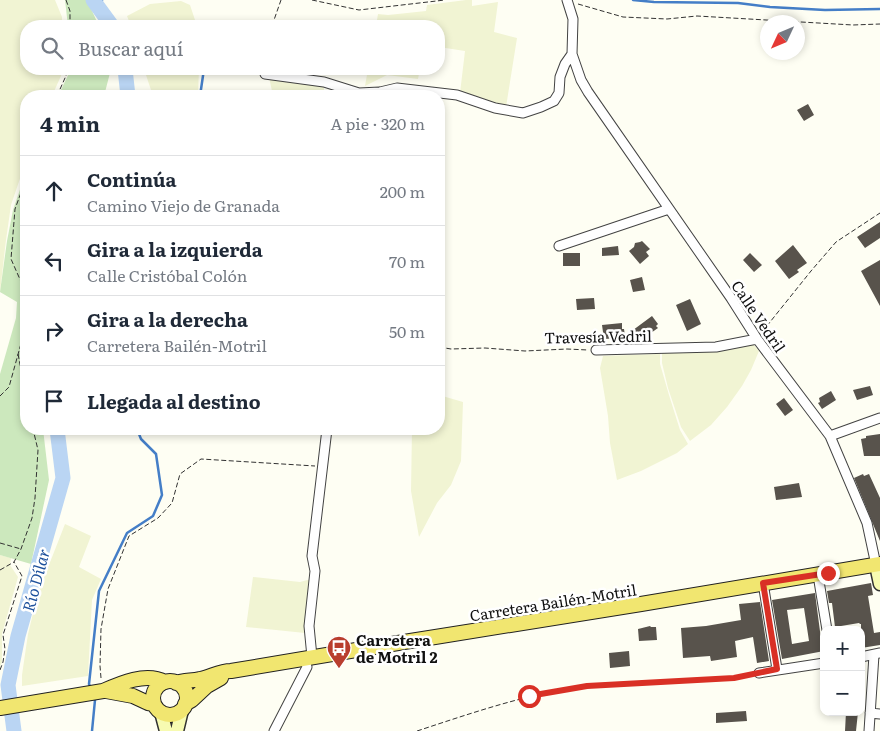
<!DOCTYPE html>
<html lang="es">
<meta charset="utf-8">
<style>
:root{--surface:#fff;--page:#f2f2f3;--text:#1f2937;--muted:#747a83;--line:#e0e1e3}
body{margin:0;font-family:Literata,serif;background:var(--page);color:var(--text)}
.controls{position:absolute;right:15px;bottom:15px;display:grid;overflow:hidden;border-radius:10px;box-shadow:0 2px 8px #0003}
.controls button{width:45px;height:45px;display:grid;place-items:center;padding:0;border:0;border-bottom:1px solid var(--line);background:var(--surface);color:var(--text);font:25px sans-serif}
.compass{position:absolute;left:760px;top:15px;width:45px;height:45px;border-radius:50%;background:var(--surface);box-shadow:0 2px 8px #0003;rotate:226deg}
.stop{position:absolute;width:15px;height:15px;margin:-11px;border:4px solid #d93025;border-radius:50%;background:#fff}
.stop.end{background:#d93025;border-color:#fff;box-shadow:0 1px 5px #0008}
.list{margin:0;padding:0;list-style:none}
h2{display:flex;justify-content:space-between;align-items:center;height:65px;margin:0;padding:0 20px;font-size:21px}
h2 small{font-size:16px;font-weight:400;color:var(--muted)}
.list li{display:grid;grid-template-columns:32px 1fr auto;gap:15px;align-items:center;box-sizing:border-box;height:70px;padding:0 20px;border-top:1px solid var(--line)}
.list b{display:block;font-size:19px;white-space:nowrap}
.list p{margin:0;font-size:16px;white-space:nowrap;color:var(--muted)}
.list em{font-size:16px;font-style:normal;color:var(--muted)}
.icon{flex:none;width:28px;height:28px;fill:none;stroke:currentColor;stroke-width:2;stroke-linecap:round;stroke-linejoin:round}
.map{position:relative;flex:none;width:880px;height:731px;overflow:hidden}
.search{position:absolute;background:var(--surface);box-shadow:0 2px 8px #0003;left:20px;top:20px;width:425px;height:55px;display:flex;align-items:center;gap:12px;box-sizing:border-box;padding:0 18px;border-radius:20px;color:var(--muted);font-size:19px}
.panel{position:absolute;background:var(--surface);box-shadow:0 2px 8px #0003;left:20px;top:90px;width:425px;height:345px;border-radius:20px}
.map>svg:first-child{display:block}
.farmland{fill:#f1f4d3}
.green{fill:#cce8bd}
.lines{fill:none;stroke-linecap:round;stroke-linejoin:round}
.stream{stroke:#447ec7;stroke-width:2.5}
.river{stroke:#bad5f3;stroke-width:15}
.building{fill:#58534c;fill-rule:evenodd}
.street-casing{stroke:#434343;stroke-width:11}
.secondary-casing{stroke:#323232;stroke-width:15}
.primary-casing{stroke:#212121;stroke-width:16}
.path{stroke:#323232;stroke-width:1;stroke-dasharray:5 2.5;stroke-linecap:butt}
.street{stroke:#fff;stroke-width:9}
.secondary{stroke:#f7fbb1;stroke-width:12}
.primary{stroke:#f1e670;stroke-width:14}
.route{stroke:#d93025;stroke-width:6}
.labels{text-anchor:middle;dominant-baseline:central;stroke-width:5;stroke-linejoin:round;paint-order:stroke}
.street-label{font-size:15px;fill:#101010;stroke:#fff}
.poi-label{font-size:15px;font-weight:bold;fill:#101010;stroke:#fff;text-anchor:start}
.water-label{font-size:16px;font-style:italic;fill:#1e519c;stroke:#fff}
</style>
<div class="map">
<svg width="880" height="731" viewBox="0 0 880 731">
<rect width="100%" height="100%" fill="#fefef3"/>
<!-- farmland -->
<path class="farmland" d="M0,0h55l7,17v9h-36v43h38l-12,27h-26v65l-15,44 -5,35 -6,52z
M466,0h6v6l26,-4 -4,30 23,6 -11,69 -46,-14 5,-42 -26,-4v-21h-63l2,-12 10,1 38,-4 1,-6z
M181,1l9,4 7,21h-66l-4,-10 23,-12z
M144,69h55l-1,27h-45z
M368,69h52l-2,10 -31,-4 -22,11z
M269,77l55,8v11h-51z
M753,344l6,7 -8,19 -9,16 -15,21 -16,18 -21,16 -9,-14 -13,-39 -6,-25v-10h32l40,-4z
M660,354v10l9,31 11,35 8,14 -11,9 -36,18 -24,9 -7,-37 -2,-27 -8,-48 3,-12z
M439,395l24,7 -2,59 -10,24 -14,18 -18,34 -8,-46 1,-62h27z
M65,524l26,12 -12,31 22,12 -9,21 -4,76 -66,10v-11l6,-41 10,-41z
M0,555l11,3 -1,7 8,12 -16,57v28l-2,5z
M253,577l47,5 11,-3 -6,54 -59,-6z"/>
<!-- green -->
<path class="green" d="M65,0h22l12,26h-31z
M71,69h40l-7,27h-46z
M26,172v257h17l6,51 -18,84 -31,-9v-181l16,-56 1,-16 -17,-10 7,-51 6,-31z"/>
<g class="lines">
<!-- stream -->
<path class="stream" d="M633,0l21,2 84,1 32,4 55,3 55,-1
M95,2l7,-2
M209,26v-2
M200,96l4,-27
M91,689l-2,-5 10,-93 28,-58 26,-17 9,-21 -6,-41 -15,-15 -4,-10
M92,731l3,-31 -1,-3"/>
<!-- river -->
<path class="river" d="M93,0l19,26
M125,69l3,27
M14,731l-6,-46 10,-49 45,-158 -6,-49"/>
</g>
<!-- building -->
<path class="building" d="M808,104l6,11 -10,6 -7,-11z
M880,222v16l-15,10 -8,-11z
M642,241l8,8 -4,3 3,4 -9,8 -11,-13 5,-4 1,-4 5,-1z
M793,245l14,18 -10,7 2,2 -10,7 -14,-18z
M618,246l1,9 -17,1v-8z
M563,253h17v13h-17z
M750,253l12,12 -8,7 -11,-12z
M880,260v46l-19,-35z
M642,277l3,13 -12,2 -3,-12z
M594,298l1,11 -18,1 -1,-11z
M690,299l11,25 -14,7 -11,-26z
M652,316l6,8 -2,2 2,2 -10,7 -13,5 -1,-3 -30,2 -2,-14 20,-2v6h2l1,7z
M870,386l3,9 -16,5 -4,-10z
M831,391l5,9 -14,9 -4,-6 2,-1 -1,-4z
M784,398l9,12 -8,6 -9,-12z
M880,434v22h-16l-3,-17 5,-1v-2z
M863,474l1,2 5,-2 11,24v43l-26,-63z
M799,483l3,14 -26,3 -2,-13z
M871,583l2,12 -5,1 6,37 6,-1v13l-19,3v-24h-1l-1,-1 -24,4 -3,-24h-3l-2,-12z
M815,593l6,46h3v12l-42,8 -10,-59zM804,608l5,33 -17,3 -5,-34z
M760,602l9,59 -12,2 -4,-26 -18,4 2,16 -26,4 -1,-5 -27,2 -2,-30 25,-2 35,-6 -2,-16z
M650,626l1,1h5l1,13 -18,1 -1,-12z
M629,651l1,15 -20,2 -1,-15z
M746,711l1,10 -31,2v-10z
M846,712h12l-2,19h-11z"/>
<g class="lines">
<defs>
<path id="street" d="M567,0l6,19 -1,35 9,26 7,12 143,206 26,41 73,97 37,87 9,42
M265,74l59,8 35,11 21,-1 17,-4 60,7 38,13 28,5 18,-6 13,-6 5,-8 1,-16 5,-13 7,-10
M559,246l110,-37
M596,350l120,-3 41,-8
M830,436l50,-18
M818,575l9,55
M763,583l14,86
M312,657l-3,-31 6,-55 -3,-15 15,-127
M861,657l19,-4
M759,673l65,-10
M870,713l10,1
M274,731l33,-64 -2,-8
M869,731l5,-76"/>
<path id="secondary" d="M876,565l4,19
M161,712l5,19
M177,731l5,-21"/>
<path id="primary" d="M153 698a17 17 0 1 1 34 0a17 17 0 1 1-34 0Z
M176,683c8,-3 16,-2 24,-4 11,-2 19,-8 31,-8l173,-29 237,-38 239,-40
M106,691l27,5 15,7 6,1
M185,704l7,-4 15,-14 14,-8
M0,708l103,-17c18,-8 43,-19 62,-9"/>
</defs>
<!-- street casing -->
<use href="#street" class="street-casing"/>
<!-- secondary casing -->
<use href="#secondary" class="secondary-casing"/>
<!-- primary casing -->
<use href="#primary" class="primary-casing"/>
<!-- path -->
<path class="path" d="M66,0l4,11v15
M312,0l47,10 86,-10
M578,4l45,13 44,2 30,-3 156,9 27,-1
M274,26v-6l7,-20
M57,96l12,-27
M26,179l-11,30 -4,50 15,34
M762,332l49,-61 25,-29 44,-29
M439,347l12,2 34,-1 40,3 42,-2 21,1
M18,354l8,41
M0,396l9,-9 13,-47 4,-25
M0,543l21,6
M0,570l14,-8 7,-13 11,-31 3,-20 3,-48 -5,-21
M0,670l3,-8 2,-13 -2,-14 19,-59 -8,-14
M101,678l-1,-12 1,-37 7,-40 21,-53 29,-18 14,-15 8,-29 21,-15 114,7
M417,731c55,-18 112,-38 170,-45 54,-7 110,-2 164,-12"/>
<!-- street -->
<use href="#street" class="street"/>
<!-- secondary -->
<use href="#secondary" class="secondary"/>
<!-- primary -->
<use href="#primary" class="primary"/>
</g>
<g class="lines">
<!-- route -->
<path class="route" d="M529,696l58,-10 147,-8 43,-9 -14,-86 65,-10"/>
</g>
<!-- icons -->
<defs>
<symbol id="bus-pin" viewBox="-11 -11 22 30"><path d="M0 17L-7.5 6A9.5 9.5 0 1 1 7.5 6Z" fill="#b93e2e" stroke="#fff"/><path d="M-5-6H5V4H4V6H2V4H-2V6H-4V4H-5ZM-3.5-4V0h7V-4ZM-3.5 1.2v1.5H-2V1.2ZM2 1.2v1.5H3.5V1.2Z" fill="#fff"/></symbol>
</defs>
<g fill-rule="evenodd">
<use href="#bus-pin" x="325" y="634" width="28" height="38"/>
</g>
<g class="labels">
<!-- street labels -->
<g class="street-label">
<text transform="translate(759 316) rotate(56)">Calle Vedril</text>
<text transform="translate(598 336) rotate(-1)">Travesía Vedril</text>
<text transform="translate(553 602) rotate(-9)">Carretera Bailén-Motril</text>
</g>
<!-- poi labels -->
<g class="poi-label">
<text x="356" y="639">Carretera<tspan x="356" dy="17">de Motril 2</tspan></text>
</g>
<!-- water labels -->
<g class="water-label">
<text transform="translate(35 580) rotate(-75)">Río Dílar</text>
</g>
</g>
</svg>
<div class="controls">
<button>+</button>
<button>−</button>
</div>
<svg class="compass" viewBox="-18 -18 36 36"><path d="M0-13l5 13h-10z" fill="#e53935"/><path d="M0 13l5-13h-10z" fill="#747a83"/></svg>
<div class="stop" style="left:529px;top:696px"></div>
<div class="stop end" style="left:828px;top:573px"></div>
<div class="search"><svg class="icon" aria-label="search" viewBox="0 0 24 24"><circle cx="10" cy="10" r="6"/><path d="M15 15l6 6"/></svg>Buscar aquí</div>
<section class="panel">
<h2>4 min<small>A pie · 320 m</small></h2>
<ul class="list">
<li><svg class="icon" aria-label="ahead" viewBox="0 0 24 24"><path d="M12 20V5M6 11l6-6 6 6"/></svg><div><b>Continúa</b><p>Camino Viejo de Granada</p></div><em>200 m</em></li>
<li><svg class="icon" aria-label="left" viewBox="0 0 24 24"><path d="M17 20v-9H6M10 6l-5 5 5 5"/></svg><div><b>Gira a la izquierda</b><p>Calle Cristóbal Colón</p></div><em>70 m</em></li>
<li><svg class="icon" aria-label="right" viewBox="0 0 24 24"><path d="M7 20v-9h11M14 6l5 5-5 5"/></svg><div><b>Gira a la derecha</b><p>Carretera Bailén-Motril</p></div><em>50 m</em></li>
<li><svg class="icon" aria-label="arrive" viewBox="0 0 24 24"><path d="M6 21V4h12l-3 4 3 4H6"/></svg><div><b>Llegada al destino</b></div></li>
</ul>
</section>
</div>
